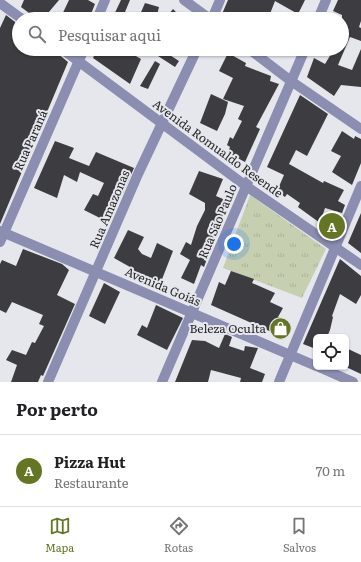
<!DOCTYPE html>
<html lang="pt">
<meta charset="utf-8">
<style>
:root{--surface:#fff;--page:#f6f6f6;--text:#202124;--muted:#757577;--line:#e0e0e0;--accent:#647624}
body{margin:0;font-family:Literata,serif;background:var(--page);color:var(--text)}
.controls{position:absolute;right:12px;bottom:12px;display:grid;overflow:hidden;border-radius:6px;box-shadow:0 1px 3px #0004}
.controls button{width:36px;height:36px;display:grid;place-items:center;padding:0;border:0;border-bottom:1px solid var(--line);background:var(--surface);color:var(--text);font:20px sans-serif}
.you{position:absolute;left:234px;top:244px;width:14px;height:14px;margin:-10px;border:3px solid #fff;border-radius:50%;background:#1a73e8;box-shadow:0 0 0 6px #1a73e833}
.badge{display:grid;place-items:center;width:26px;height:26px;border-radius:50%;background:var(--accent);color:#fff;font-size:13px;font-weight:700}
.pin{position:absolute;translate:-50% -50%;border:2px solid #fff;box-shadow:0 1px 4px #0006}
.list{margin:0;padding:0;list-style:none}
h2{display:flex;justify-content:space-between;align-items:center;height:52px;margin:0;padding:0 16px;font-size:17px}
h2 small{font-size:13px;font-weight:400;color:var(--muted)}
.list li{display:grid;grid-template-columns:26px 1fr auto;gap:12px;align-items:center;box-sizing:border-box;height:72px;padding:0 16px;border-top:1px solid var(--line)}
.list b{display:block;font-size:15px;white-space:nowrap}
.list p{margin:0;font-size:13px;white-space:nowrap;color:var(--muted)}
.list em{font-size:13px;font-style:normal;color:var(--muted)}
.icon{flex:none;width:22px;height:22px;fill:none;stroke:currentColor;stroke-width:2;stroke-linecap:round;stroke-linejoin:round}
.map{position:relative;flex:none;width:361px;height:382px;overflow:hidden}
.search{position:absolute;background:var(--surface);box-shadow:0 1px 3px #0004;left:12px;right:12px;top:12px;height:44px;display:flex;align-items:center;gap:10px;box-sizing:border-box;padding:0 14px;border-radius:22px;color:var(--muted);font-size:15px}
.sheet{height:124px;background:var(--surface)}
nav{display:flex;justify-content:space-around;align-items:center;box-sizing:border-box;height:56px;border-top:1px solid var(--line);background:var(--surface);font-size:11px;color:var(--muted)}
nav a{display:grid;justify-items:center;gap:2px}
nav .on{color:var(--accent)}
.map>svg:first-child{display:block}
.park{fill:url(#park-tufts)}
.building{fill:#3c3c41}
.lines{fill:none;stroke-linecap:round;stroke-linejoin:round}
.minor{stroke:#8b8db1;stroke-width:10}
.tertiary{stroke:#8b8db1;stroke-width:10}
.labels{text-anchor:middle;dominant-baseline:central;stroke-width:4;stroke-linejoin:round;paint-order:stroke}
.street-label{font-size:12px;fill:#272729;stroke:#e6e7ed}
.poi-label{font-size:12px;fill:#272729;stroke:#e6e7ed;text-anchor:end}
</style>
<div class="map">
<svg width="361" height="382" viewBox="0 0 361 382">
<defs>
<pattern id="park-tufts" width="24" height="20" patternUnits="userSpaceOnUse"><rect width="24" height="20" fill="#c6d0b1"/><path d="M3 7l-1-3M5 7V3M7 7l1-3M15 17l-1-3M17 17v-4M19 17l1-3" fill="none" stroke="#aab398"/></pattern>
</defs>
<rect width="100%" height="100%" fill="#e6e7ed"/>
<!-- park -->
<path class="park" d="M250,195l76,54 -24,49 -79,-30z"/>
<!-- building -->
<path class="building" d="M24,0h35l-16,19h-6l-16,-12z
M69,0h19l7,4 -6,15h-29z
M121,0h9l-5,12 11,7h-24z
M228,0h77l-7,14 -23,-13 -7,18h-39l-7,-5z
M338,0h23v21l-2,6 2,1v13l-11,-4 -12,28 14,5 9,-21v38l-20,-2 -7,11 -27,-19 7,-19 11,6 9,-15h8v-34l-9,-4z
M145,3l14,4 -3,12h-18z
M173,9l5,5 -4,5h-9z
M6,15l13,10v24h33l16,13 -68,162v-196z
M97,49h27l17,10 -11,25 -37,-26z
M162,50l17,11 -4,6 -17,-11z
M228,53l18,10 -1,3 26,10 -1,5 9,3 -23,43 4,2 -15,33 -17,-9 2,-6 -3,-2 3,-8 3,2 9,-18 -4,-2 6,-13 -21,-7 10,-21 -14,-7z
M155,61l5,3 -12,25 -8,-3z
M211,94l17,8 -3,12 -8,17 -17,-8z
M300,95l28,19 -21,42 -11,-6 -7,14 34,19 1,-2 20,9 -6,11 7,4 -3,8 -17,-5 -5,15 -22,-16 2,-4 -13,-9 -2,3 -8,-6 7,-16 -17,-8z
M342,131l12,8 1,-3 6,3v24l-9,22 -20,-13 9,-16 -10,-5z
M55,141l19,7 -5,10 20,8 7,-14 38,16 -11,25 -3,-1 -7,18 2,1 -5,12 -26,-13 9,-16 5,2 6,-13 -24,-11 -3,10 -13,-7 -7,23 -23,-10z
M199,171l24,8 -7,17 14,6 -6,10 -20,55 -3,-2 -7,19 -13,-6 9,-18 -10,-6 6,-12 5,3 6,-19 8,-16v-7l-16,-9z
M361,213v40l-13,-10z
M128,230l16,7 -6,12 4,5 9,4 6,-15 16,8 -14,36 -16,-7 -15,-8 2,-5 -16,-9z
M23,249l39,15 7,6 -12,25 18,9 -32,72 -2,-1 -3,7h-27l6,-17 -11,-5 6,-10 14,5 6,-13 3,1 9,-17 -5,-2 4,-9 -31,-13 -6,11 -6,-3v-46l2,-4 14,6z
M340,259l21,17v19l-5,9 -16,-10 -8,22 1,1 -3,13 -3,7h-11v12l-13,-5z
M231,271l23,8 -2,4 23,10 -5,9 13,6 -5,9 13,7 -6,14 -74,-33 8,-23 6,3z
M104,283l16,9 -15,32 -16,-8z
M156,305l27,13 -16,32 -30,-15 5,-10 5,3z
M225,334l7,3 -3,9 15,5 1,-5 13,2 -8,20 15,6 -3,8h-22l1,-4 -30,-8 -3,12h-33l17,-42 13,1 14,7z
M346,348l15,7v19l-15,-7z"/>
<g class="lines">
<!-- minor -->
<path class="minor" d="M184,0l26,19
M97,19l8,-19
M212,19l8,-19
M318,19l8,-19
M249,49l42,32 70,48
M0,231l316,135
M0,242l84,-193
M319,367l34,15
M48,382l90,-208 59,-125
M162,382l143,-333
M279,382l82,-196"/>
<!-- tertiary -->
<path class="tertiary" d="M0,3l22,16
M62,49l184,137 115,79"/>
</g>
<!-- icons -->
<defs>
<symbol id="shop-disc" viewBox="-11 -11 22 22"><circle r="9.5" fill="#647624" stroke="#e6e7ed"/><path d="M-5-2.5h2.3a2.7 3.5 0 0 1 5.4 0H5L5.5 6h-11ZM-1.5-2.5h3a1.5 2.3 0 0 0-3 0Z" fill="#fff"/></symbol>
</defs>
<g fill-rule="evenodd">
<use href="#shop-disc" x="268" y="316" width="25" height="25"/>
</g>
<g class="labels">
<!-- street labels -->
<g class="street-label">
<text transform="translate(30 140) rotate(-66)">Rua Paraná</text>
<text transform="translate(218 148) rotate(36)">Avenida Romualdo Resende</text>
<text transform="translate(109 209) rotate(-67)">Rua Amazonas</text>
<text transform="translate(217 221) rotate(-67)">Rua São Paulo</text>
<text transform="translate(163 286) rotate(23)">Avenida Goiás</text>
</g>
<!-- poi labels -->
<g class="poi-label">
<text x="266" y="328">Beleza Oculta</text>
</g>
</g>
</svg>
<div class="controls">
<button><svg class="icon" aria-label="locate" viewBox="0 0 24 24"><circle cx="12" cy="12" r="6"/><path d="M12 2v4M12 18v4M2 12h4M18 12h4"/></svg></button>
</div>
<div class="you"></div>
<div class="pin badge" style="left:332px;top:226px">A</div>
<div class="search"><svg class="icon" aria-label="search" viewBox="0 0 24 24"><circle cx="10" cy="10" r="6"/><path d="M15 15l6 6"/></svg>Pesquisar aqui</div>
</div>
<section class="sheet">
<h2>Por perto<small></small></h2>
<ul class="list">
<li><span class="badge">A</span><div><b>Pizza Hut</b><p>Restaurante</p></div><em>70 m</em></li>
</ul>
</section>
<nav>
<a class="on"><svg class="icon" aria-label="map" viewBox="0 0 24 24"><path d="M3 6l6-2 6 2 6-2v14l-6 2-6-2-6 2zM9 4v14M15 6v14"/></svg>Mapa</a>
<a><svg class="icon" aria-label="directions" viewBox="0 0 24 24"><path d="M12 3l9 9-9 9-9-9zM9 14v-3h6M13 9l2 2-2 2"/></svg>Rotas</a>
<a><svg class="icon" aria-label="saved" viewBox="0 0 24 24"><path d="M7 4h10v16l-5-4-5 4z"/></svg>Salvos</a>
</nav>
